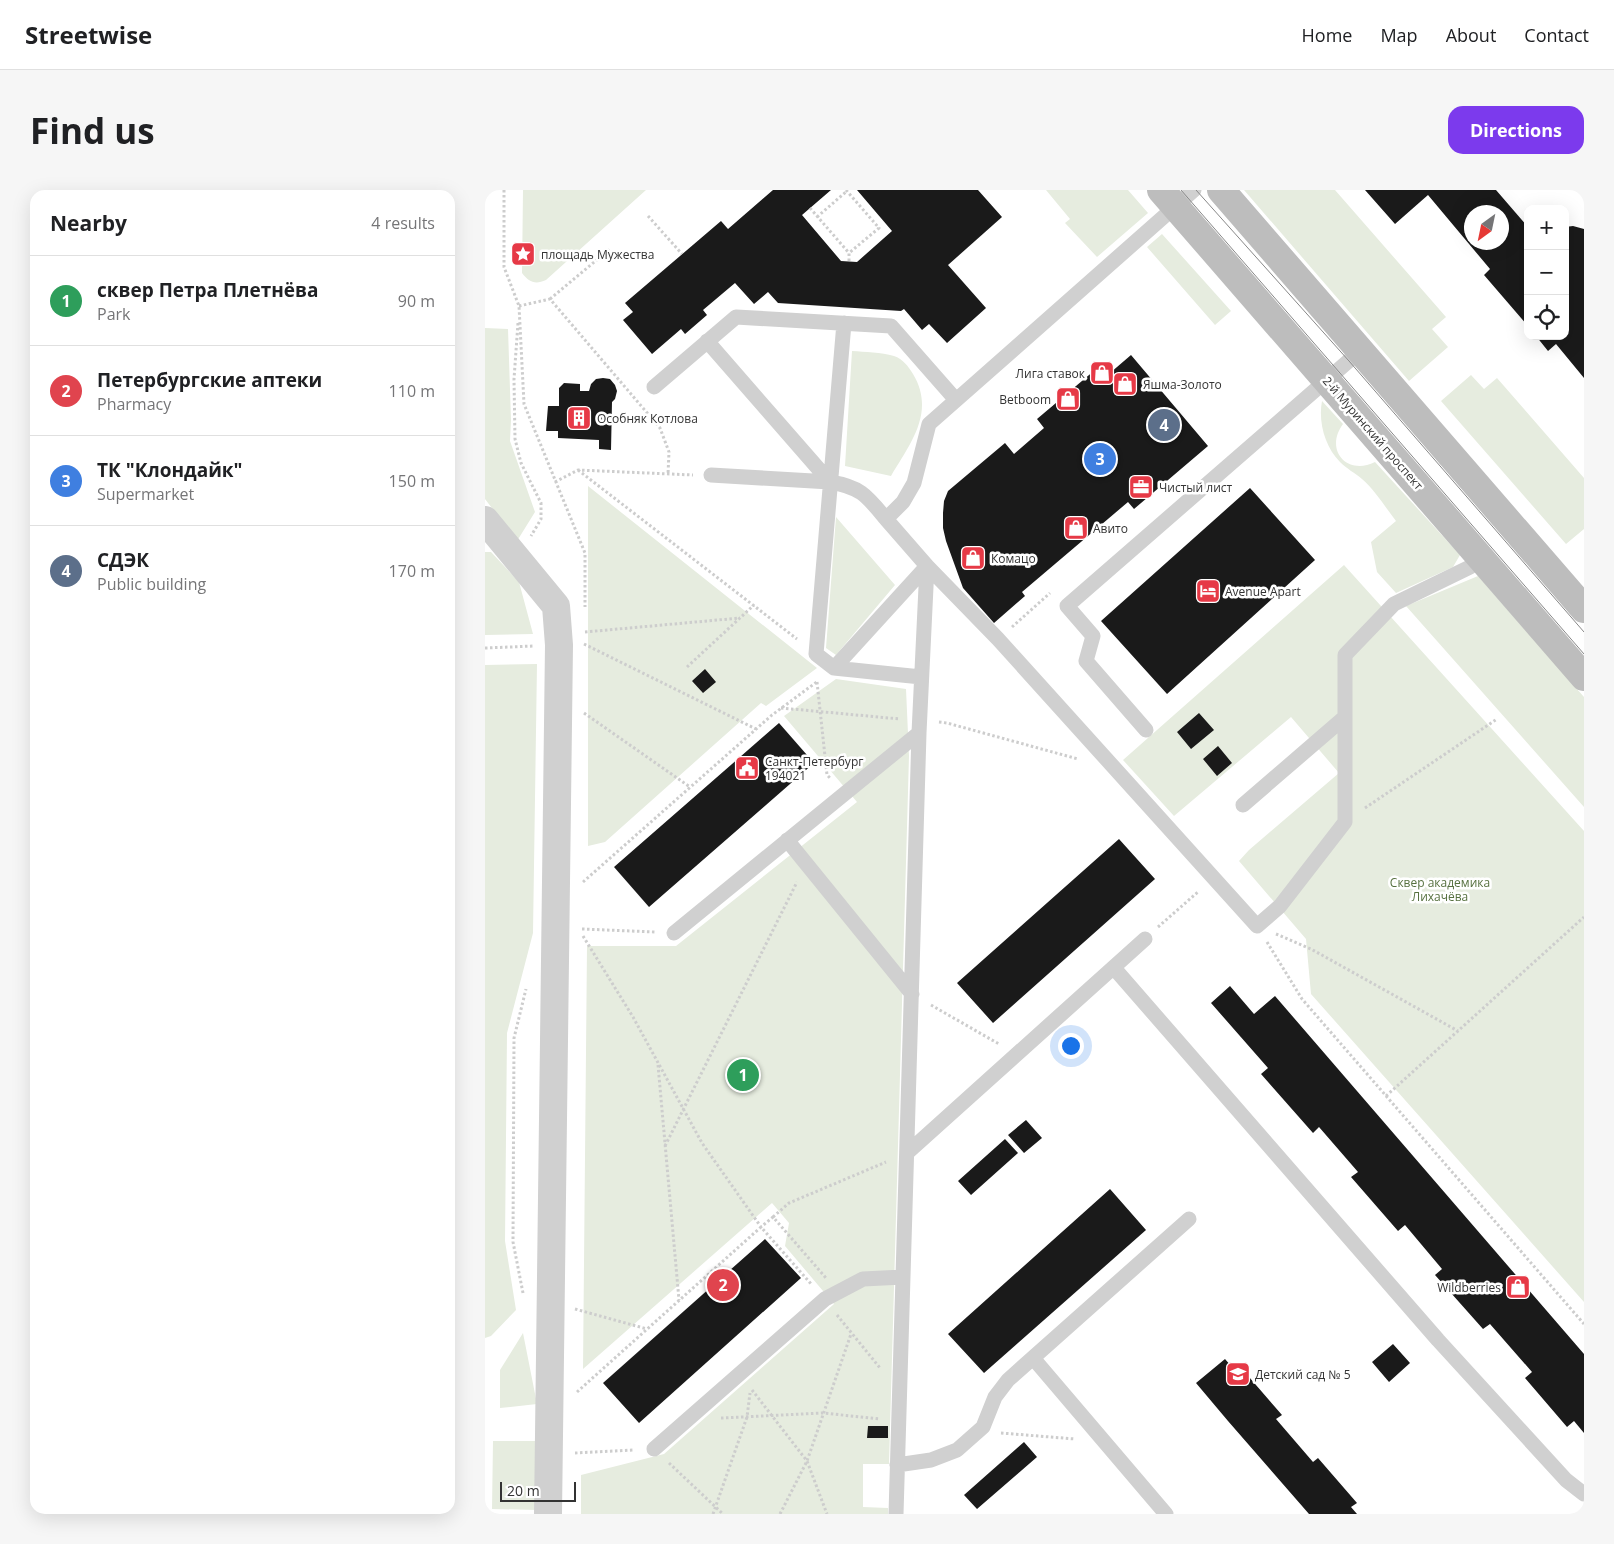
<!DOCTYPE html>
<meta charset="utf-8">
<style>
:root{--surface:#fff;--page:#f6f6f6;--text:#202124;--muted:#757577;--line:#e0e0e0;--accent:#7c3aed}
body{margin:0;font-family:"Open Sans",sans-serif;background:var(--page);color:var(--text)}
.controls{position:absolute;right:15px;top:15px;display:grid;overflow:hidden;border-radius:10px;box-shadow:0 5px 20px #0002}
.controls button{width:45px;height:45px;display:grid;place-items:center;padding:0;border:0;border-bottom:1px solid var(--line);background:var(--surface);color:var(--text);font:25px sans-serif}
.compass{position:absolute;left:979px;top:15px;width:45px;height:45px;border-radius:50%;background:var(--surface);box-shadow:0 5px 20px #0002;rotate:213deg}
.scale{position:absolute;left:15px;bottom:12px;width:76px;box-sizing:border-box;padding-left:5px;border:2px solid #333;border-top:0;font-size:14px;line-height:18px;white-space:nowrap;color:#333;-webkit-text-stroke:4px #fff;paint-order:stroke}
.you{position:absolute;left:585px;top:855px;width:18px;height:18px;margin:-12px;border:4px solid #fff;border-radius:50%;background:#1a73e8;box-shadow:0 0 0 8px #1a73e833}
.badge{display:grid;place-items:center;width:32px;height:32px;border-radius:50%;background:var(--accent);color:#fff;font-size:16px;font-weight:700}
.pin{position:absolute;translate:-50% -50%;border:2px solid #fff;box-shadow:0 1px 5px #0006}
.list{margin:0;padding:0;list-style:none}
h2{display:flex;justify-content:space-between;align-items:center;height:65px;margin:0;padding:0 20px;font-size:21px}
h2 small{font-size:16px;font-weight:400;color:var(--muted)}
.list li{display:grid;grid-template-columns:32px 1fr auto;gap:15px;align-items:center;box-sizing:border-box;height:90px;padding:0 20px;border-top:1px solid var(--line)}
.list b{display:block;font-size:19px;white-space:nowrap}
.list p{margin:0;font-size:16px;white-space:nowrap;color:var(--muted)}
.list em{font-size:16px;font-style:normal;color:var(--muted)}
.icon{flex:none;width:28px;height:28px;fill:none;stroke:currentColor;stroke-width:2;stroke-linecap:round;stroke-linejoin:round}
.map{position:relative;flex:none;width:1099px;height:1324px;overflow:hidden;border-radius:15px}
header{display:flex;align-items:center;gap:30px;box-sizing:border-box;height:70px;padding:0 25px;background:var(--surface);border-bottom:1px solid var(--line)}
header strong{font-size:24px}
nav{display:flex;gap:28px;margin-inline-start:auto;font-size:18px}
.intro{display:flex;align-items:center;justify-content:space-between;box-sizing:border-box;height:120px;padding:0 30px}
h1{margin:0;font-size:35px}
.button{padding:12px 22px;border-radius:15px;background:var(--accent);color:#fff;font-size:18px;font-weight:700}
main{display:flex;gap:30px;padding:0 30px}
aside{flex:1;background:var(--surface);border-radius:15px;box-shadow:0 5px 20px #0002}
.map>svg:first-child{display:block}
.green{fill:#e6ecdf}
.building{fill:#1a1a1a;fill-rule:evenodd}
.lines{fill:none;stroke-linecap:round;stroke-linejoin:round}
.path{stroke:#cdcdcd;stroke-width:3;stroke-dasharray:2.5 2.5;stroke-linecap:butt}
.lane{stroke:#d0d0d0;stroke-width:15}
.street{stroke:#d0d0d0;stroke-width:28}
.secondary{stroke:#bdbdbd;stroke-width:28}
.tram{stroke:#888;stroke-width:1}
.labels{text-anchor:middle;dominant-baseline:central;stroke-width:5;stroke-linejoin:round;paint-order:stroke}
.poi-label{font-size:12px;fill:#333;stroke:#fff;text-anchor:start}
.street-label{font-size:12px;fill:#333;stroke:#fff}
.park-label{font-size:12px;fill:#56703f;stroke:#fff}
</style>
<header>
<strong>Streetwise</strong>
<nav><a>Home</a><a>Map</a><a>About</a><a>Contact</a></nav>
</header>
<div class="intro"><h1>Find us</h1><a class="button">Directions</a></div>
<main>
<aside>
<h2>Nearby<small>4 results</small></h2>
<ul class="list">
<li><span class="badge" style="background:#2e9e5b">1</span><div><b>сквер Петра Плетнёва</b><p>Park</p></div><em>90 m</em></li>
<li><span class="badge" style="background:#e0444e">2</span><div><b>Петербургские аптеки</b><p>Pharmacy</p></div><em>110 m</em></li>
<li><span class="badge" style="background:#3f7fe0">3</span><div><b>ТК &quot;Клондайк&quot;</b><p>Supermarket</p></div><em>150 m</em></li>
<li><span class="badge" style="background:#5c6f8a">4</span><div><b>СДЭК</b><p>Public building</p></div><em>170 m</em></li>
</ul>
</aside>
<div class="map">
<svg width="1099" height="1324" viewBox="0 0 1099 1324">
<rect width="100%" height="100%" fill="#fff"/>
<!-- green -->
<path class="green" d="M38,0h123l-100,90c-11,5 -17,2 -24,-7z
M561,0h82l20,23 -51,44 -32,-34 5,-4z
M759,0h91l111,127 -14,12 16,18 -39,34z
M677,44l69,77 -16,14 -68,-78z
M0,138l23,1 3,91 -1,21 25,71 -18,29 -32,-42z
M367,161c13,1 29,1 42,5 9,3 14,10 19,18 23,38 -3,70 -22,102l-46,-10z
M986,185l13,14 13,-11 87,100v51l-18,15 -125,-143z
M837,211l21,23c-19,26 4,52 32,38l85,93 -7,12 -57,26 -19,-21 -6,-30 25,-21c-11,-14 -21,-31 -34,-42 -7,-6 -15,-10 -22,-17 -15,-15 -22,-40 -18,-61z
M103,296l229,182 -51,38 -5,-3 -156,139 -17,4z
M351,327l59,68 -59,70 -10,-7z
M0,362h6l28,30 14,52 -48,1z
M859,375l240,266v471l-273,-308 -5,-55 -67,-78 10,-11 90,-77 -48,-56 -117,99 -51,-56z
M993,386l106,121v110l-178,-201z
M52,474l-4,269 -26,100 -2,208 11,69 -25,26 -6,2v-673z
M351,489l70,10 3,67 -20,708h-26v43l25,1v6h-307v-39l83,-21 170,-150 -49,-58 4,-23 -17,-20 -189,166 4,-423h89l181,-144 -73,-86z
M38,1143l14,71 -37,4v-38z
M8,1251h44v69l-45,-1z"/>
<!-- building -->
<path class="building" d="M288,0h58l-29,25 39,46 16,1 35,-31 -35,-41h121l24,27 -54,48 38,43 -39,35 -18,-19 -7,6 -18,-21 -3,2 -123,-8 -10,-11 -14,12 -19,-21 -32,27 4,5 -22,19 -4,-5 -29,25 -29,-34 10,-8 -8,-9 96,-82 7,8z
M880,0h131l32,37v99l-44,-51 6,-6 -62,-74 -33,29zM986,22h30v30h-30z
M1088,36l11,3v149l-28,-34 -8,7 -12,-15h29v-109z
M646,165l77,91 -74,63 -6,-7 -106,90 3,4 -31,27 -31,-35 -17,-47 -3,-13v-15l1,-12 4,-10 57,-48 9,11 30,-26 -7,-9 65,-55 8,9z
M118,188l7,1 5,6 2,6 -2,8 -3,3 -1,48 -12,-1v-9l-41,-2v-7h-12l2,-25h11v-18l5,-5 16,1v7h9l2,-7 5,-5z
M765,298l65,72 -148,134 -66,-73z
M220,479l11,13 -13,11 -11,-12z
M714,523l15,17 -23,19 -14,-17z
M294,533l35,40 -165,144 -35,-40z
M733,556l14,17 -15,13 -14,-17z
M634,649l36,40 -162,144 -36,-40z
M745,796l24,28 21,-18 309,358v79l-10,-12 -7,6 -42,-49 7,-6 -42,-48 -7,5 -48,-54 7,-6 -37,-44 -7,6 -47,-54 7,-5 -39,-45 -6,6 -52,-59 7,-6 -57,-65z
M541,930l16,18 -18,15 -16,-18z
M520,949l13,14 -47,42 -13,-14z
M625,999l36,41 -162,143 -36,-39z
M280,1049l36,39 -162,145 -36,-40z
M908,1154l17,19 -21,19 -17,-20z
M740,1169l13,15 5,-4 39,45 -6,4 37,43 5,-4 39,45 -6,4 6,7h-48l-81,-93 -32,-38z
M383,1236h20v12h-21z
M539,1252l13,15 -60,52 -13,-14z"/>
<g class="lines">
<!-- path -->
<path class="path" d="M19,0v77l15,39 5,98 61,149v54
M361,0l33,38 -30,25
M325,18l39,45v8
M163,26l34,38
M332,27l30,-26
M65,109l61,-51
M34,116l31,-7 110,129 9,24 -1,22
M33,133l-4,56 1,60 6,24 20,40v16l-10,17
M93,280l219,169
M70,292l23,-12 115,5
M527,437l38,-34
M100,442l155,-14
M99,454l172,85
M0,458l49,-2
M202,477l67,-62
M332,492l10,93 4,4
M296,518l119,11
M99,523l106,74
M454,532l8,1 131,36
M880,618l132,-89
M98,692l189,-167 46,-34
M673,737l41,-36
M97,739l73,3
M791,744l35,15 147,82
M98,746l50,81 69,126 59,84 12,-10 53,61
M782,752l35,57 282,325
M446,815l68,39
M173,875l21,235
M901,906l198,-179
M180,956l132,-264
M288,1027l16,-14 97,-41
M38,1103l-10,-51 1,-204 12,-49
M90,1119l72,20
M352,1125l43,53
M267,1200l55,71 20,53
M92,1202l184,-165 51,58
M236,1228l102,-5 57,6
M516,1243l74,6
M90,1263l59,-3
M184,1273l54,51
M228,1324l34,-97 3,-24
M295,1324l27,-53 44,-127"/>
<!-- lane -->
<path class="lane" d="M222,151l123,141
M169,197l82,-70 155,9 65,74
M226,285l119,7c31,5 37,14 56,37
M349,478l-18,-14 28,-331
M436,487l-87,-9 93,-102 71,73 259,287 23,-20 65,-84v-167l49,-51 76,-37 11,-9
M661,540l-60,-69 7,-25 -26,-30 293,-255
M758,615l102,-88
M302,650l125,154
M189,743l245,-200
M629,778l324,372 128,140 18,14
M422,963l238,-214
M548,1168l133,156
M169,1259l171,-150 38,-20 40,-2
M412,1275l34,-5 26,-10 26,-23 12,-30 13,-17 181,-161
M411,1324l23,-781 8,-167 -41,-47 17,-17 11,-19 15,-59 265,-234"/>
<!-- street -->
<path class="street" d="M0,330l71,86 3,39 -11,869"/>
<!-- secondary -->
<path class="secondary" d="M676,0l423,487
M736,0l363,419"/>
<!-- tram -->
<path class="tram" d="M696,0l403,464
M711,0l153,171 235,271"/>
</g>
<!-- icons -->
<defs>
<symbol id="sight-square" viewBox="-11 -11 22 22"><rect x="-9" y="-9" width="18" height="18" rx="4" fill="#e63946" stroke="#fff"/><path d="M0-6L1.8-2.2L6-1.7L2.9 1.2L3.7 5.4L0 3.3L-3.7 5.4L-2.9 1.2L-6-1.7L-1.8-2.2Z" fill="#fff"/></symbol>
<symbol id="shop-square" viewBox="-11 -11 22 22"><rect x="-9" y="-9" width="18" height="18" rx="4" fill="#e63946" stroke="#fff"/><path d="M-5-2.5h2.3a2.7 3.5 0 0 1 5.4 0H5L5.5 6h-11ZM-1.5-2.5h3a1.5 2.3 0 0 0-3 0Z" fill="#fff"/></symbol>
<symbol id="building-square" viewBox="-11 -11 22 22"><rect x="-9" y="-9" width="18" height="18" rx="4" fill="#e63946" stroke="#fff"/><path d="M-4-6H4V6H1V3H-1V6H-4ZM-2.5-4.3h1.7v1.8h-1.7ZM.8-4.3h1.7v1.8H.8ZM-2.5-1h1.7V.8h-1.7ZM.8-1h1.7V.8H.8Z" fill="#fff"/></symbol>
<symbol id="office-square" viewBox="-11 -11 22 22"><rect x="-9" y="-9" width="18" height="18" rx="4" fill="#e63946" stroke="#fff"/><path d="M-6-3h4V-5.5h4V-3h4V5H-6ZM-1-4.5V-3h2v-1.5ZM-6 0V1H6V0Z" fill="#fff"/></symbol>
<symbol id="hotel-square" viewBox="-11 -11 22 22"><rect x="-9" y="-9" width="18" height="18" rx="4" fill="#e63946" stroke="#fff"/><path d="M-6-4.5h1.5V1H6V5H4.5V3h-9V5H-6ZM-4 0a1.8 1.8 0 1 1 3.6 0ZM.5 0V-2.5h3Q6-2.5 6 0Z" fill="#fff"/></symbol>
<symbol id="civic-square" viewBox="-11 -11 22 22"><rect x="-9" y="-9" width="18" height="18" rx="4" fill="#e63946" stroke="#fff"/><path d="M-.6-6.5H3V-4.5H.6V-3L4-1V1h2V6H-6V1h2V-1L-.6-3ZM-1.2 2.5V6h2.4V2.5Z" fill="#fff"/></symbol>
<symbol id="school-square" viewBox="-11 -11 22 22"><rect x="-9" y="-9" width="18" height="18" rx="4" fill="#e63946" stroke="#fff"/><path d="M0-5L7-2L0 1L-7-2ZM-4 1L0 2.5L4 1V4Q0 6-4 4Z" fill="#fff"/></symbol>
</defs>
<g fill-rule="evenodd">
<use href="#sight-square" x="24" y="50" width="28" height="28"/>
<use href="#shop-square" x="603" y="169" width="28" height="28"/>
<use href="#shop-square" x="626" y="180" width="28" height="28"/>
<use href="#shop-square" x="569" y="195" width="28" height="28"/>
<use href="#building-square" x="80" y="214" width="28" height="28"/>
<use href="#office-square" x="642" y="283" width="28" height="28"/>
<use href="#shop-square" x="577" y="324" width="28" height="28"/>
<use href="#shop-square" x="474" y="354" width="28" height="28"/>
<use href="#hotel-square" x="709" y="387" width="28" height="28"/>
<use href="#civic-square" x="248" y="564" width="28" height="28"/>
<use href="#shop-square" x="1019" y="1083" width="28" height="28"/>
<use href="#school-square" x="739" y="1170" width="28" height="28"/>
</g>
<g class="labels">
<!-- poi labels -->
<g class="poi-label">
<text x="56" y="64">площадь Мужества</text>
<text x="600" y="183" text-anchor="end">Лига ставок</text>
<text x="658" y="194">Яшма-Золото</text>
<text x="566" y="209" text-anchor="end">Betboom</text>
<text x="112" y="228">Особняк Котлова</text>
<text x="674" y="297">Чистый лист</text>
<text x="608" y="338">Авито</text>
<text x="506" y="368">Комацо</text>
<text x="740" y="401">Avenue Apart</text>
<text x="280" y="571">Санкт-Петербург<tspan x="280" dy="14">194021</tspan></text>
<text x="1016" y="1097" text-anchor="end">Wildberries</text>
<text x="770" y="1184">Детский сад № 5</text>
</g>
<!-- street labels -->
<g class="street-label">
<text transform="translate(888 243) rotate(49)">2-й Муринский проспект</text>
</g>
<!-- park labels -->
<g class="park-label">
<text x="955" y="692">Сквер академика<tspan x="955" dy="14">Лихачёва</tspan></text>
</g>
</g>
</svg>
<div class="controls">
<button>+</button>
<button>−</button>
<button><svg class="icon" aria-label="locate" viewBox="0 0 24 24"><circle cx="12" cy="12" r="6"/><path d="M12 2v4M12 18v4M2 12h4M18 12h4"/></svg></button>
</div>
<svg class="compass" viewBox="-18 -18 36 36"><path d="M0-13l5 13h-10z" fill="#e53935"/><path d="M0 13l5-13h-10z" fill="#757577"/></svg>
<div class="scale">20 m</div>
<div class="you"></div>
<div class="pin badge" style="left:258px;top:885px;background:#2e9e5b">1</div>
<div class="pin badge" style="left:238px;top:1095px;background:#e0444e">2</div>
<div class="pin badge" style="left:615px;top:269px;background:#3f7fe0">3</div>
<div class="pin badge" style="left:679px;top:235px;background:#5c6f8a">4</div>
</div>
</main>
